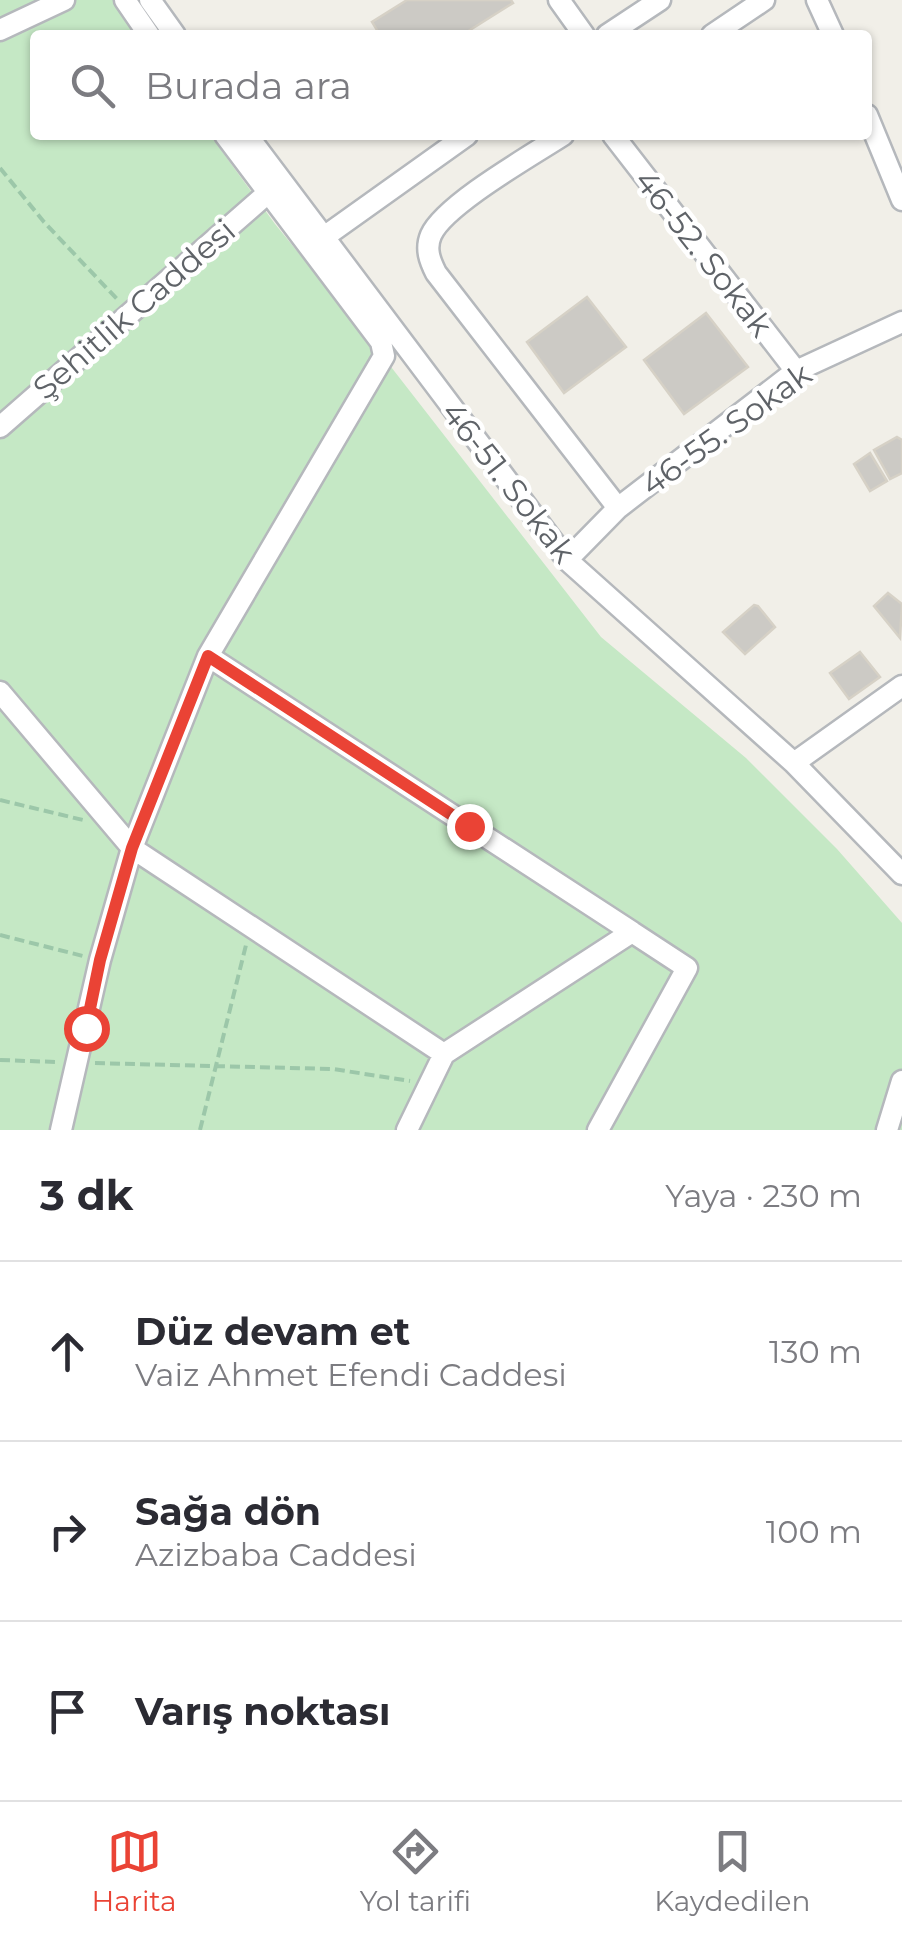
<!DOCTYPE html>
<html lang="tr">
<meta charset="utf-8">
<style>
:root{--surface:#fff;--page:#f7f7f7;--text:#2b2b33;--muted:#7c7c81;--line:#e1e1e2;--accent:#ea4335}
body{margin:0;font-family:Montserrat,sans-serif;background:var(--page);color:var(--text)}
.stop{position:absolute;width:30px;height:30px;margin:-22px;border:8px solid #ea4335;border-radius:50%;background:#fff}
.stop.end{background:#ea4335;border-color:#fff;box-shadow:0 2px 10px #0008}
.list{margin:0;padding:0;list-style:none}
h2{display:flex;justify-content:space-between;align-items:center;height:130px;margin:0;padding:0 40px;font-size:42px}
h2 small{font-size:32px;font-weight:400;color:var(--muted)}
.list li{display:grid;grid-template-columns:65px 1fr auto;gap:30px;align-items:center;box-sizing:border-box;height:180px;padding:0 40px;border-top:2px solid var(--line)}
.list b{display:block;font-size:38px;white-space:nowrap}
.list p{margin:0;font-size:32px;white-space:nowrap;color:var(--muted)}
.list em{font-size:32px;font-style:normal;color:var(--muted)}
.icon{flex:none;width:55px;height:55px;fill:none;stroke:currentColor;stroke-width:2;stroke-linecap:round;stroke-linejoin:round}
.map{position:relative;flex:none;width:902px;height:1130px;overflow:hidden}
.search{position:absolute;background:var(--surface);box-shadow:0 2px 8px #0004;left:30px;right:30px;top:30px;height:110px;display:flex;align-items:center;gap:25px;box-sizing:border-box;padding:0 35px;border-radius:10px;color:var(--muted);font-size:38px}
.sheet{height:670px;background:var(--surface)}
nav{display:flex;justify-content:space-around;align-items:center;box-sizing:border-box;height:140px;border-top:2px solid var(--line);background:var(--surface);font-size:28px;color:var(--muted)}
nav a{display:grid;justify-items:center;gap:5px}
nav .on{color:var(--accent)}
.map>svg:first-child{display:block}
.green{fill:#c5e8c5}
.building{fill:#cccac5;stroke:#d6d1c6;stroke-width:2.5}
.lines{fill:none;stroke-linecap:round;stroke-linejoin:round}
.street-casing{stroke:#b5b8bc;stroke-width:25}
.path{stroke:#9cc7a9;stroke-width:4;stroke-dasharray:10 5;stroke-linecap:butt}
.street{stroke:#fff;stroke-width:20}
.route{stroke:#ea4335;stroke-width:12}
.labels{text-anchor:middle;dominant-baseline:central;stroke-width:9;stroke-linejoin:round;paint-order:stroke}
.street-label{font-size:32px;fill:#5f6368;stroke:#fff}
</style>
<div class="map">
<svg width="902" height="1130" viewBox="0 0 902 1130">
<rect width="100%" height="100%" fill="#f1efe8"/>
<!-- green -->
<path class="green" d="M0,0h117l21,35h-103v100h175l65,89 106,130 220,283 145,121 91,91 65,74v207h-902z"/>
<!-- building -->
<path class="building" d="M407,0h104l2,3 -51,32h-82l-8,-13z
M587,297l39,50 -62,46 -37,-51z
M706,313l42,54 -64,47 -40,-54z
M897,437l5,3v33l-12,6 -16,-29z
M870,453l17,28 -17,10 -16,-27z
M888,593l14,11 -2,34 -26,-32z
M754,605l4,1 17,21 -30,27 -22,-22z
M860,652l20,25 -31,22 -19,-26z"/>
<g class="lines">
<defs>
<path id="street" d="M125,0l24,35
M150,0l25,35
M559,0l25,35
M817,0l16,35
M0,30l64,-30
M607,35l53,-35
M712,35l52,-35
M867,115l35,85
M247,135l320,425 227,203 108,111
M563,135c-31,20 -119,70 -132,100 -6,14 -1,26 5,38l182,235
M613,135l183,236
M324,237l143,-102
M0,427l269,-235
M567,560l51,-52 178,-137 106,-49
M208,656l424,276 -188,122 -37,76
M0,692l132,156 312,206
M794,763l108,-77
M61,1130l39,-170 32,-112 76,-192 176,-300 -3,-14 -156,-207
M598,1130l89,-162 -55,-36
M887,1130l15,-49"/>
</defs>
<!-- street casing -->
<use href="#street" class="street-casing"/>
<!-- path -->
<path class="path" d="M0,168l44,54 73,77
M0,800l83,20
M0,935l83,21
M0,1060l56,2
M95,1063l238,6 77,12
M200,1130l46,-185"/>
<!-- street -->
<use href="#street" class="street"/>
</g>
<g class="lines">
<!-- route -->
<path class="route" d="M86,1028l14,-68 32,-112 76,-192 261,170"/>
</g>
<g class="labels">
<!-- street labels -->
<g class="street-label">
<text transform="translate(704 253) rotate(52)">46-52. Sokak</text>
<text transform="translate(134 309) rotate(-41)">Şehitlik Caddesi</text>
<text transform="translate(726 429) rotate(-36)">46-55. Sokak</text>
<text transform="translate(509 482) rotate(52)">46-51. Sokak</text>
</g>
</g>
</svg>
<div class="stop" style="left:86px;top:1028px"></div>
<div class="stop end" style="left:469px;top:826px"></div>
<div class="search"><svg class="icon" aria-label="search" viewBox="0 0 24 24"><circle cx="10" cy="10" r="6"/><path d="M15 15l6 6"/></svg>Burada ara</div>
</div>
<section class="sheet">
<h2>3 dk<small>Yaya · 230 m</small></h2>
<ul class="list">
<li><svg class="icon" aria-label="ahead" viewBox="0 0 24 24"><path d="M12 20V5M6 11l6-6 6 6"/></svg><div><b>Düz devam et</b><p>Vaiz Ahmet Efendi Caddesi</p></div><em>130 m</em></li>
<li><svg class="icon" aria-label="right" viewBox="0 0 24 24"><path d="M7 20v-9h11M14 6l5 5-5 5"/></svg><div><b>Sağa dön</b><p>Azizbaba Caddesi</p></div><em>100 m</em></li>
<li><svg class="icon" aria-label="arrive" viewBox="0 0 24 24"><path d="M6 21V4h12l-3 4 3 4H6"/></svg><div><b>Varış noktası</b></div></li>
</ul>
</section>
<nav>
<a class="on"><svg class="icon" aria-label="map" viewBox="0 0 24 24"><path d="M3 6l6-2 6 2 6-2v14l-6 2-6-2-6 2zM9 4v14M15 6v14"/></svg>Harita</a>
<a><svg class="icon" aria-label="directions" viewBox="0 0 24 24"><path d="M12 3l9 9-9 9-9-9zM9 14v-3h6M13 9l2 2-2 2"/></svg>Yol tarifi</a>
<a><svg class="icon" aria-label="saved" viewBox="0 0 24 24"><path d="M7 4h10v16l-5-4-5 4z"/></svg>Kaydedilen</a>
</nav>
